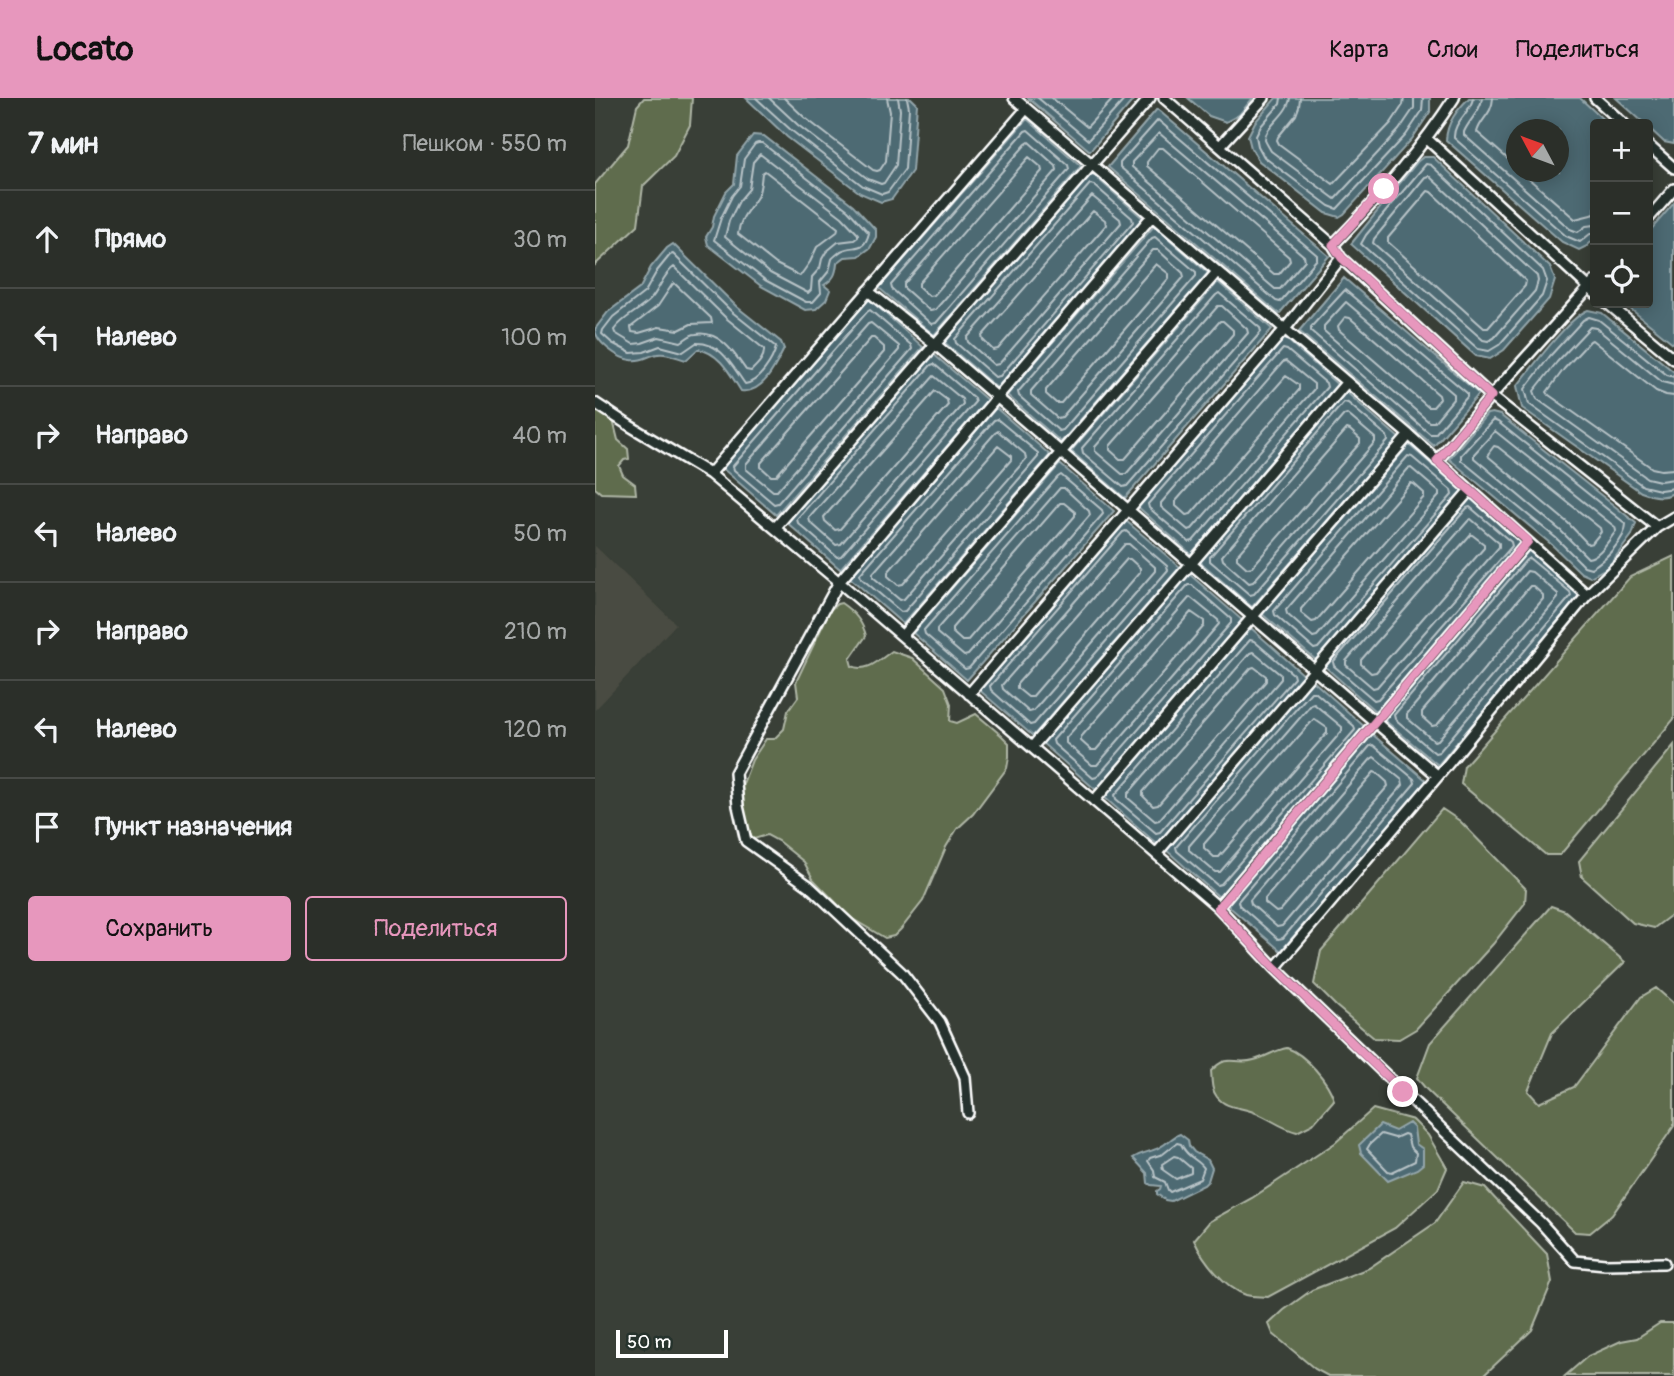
<!DOCTYPE html>
<html lang="ru">
<meta charset="utf-8">
<style>
:root{--surface:#2b2f29;--page:#373b35;--text:#f1f3f6;--muted:#a6a9a8;--line:#474a46;--accent:#e797bd}
body{margin:0;font-family:Pangolin,sans-serif;background:var(--page);color:var(--text)}
.controls{position:absolute;right:21px;top:21px;display:grid;overflow:hidden;border-radius:7px;box-shadow:0 4px 18px #0003}
.controls button{width:63px;height:63px;display:grid;place-items:center;padding:0;border:0;border-bottom:2px solid var(--line);background:var(--surface);color:var(--text);font:35px sans-serif}
.compass{position:absolute;left:911px;top:21px;width:63px;height:63px;border-radius:50%;background:var(--surface);box-shadow:0 4px 18px #0003;rotate:311deg}
.scale{position:absolute;left:21px;bottom:18px;width:112px;box-sizing:border-box;padding-left:7px;border:4px solid #fff;border-top:0;font-size:19px;line-height:24px;white-space:nowrap;color:#fff;-webkit-text-stroke:5px #26332d;paint-order:stroke}
.stop{position:absolute;width:21px;height:21px;margin:-16px;border:5px solid #e797bd;border-radius:50%;background:#fff}
.stop.end{background:#e797bd;border-color:#fff;box-shadow:0 2px 7px #0008}
.list{margin:0;padding:0;list-style:none}
h2{display:flex;justify-content:space-between;align-items:center;height:91px;margin:0;padding:0 28px;font-size:30px}
h2 small{font-size:23px;font-weight:400;color:var(--muted)}
.list li{display:grid;grid-template-columns:46px 1fr auto;gap:21px;align-items:center;box-sizing:border-box;height:98px;padding:0 28px;border-top:2px solid var(--line)}
.list b{display:block;font-size:26px;white-space:nowrap}
.list em{font-size:23px;font-style:normal;color:var(--muted)}
.actions{display:flex;gap:14px;padding:21px 28px}
.actions a{flex:1;padding:16px 0;border:2px solid var(--accent);border-radius:7px;text-align:center;font-size:24px;color:var(--accent)}
.actions .main{background:var(--accent);color:#111}
.icon{flex:none;width:38px;height:38px;fill:none;stroke:currentColor;stroke-width:2;stroke-linecap:round;stroke-linejoin:round}
.map{position:relative;flex:none;width:1079px;height:1278px;overflow:hidden}
header{display:flex;align-items:center;gap:42px;box-sizing:border-box;height:98px;padding:0 35px;background:var(--accent);color:#111}
header strong{font-size:33px}
nav{display:flex;gap:38px;margin-inline-start:auto;font-size:24px}
main{display:flex}
aside{flex:1;background:var(--surface)}
.map>svg:first-child{display:block}
.built{fill:#4a4c42}
.green{fill:#5f6c4d;stroke:#afb6a6;stroke-width:2}
.water{fill:#4d6a73;stroke:#94a6ab;stroke-width:2;fill-rule:evenodd}
.lines{fill:none;stroke-linecap:round;stroke-linejoin:round}
.shore{stroke:#b8c3c7;stroke-width:2}
.lane-casing{stroke:#fff;stroke-width:14}
.lane{stroke:#26332d;stroke-width:9}
.route{stroke:#e797bd;stroke-width:9}
</style>
<header>
<strong>Locato</strong>
<nav><a>Карта</a><a>Слои</a><a>Поделиться</a></nav>
</header>
<main>
<aside>
<h2>7 мин<small>Пешком · 550 m</small></h2>
<ul class="list">
<li><svg class="icon" aria-label="ahead" viewBox="0 0 24 24"><path d="M12 20V5M6 11l6-6 6 6"/></svg><div><b>Прямо</b></div><em>30 m</em></li>
<li><svg class="icon" aria-label="left" viewBox="0 0 24 24"><path d="M17 20v-9H6M10 6l-5 5 5 5"/></svg><div><b>Налево</b></div><em>100 m</em></li>
<li><svg class="icon" aria-label="right" viewBox="0 0 24 24"><path d="M7 20v-9h11M14 6l5 5-5 5"/></svg><div><b>Направо</b></div><em>40 m</em></li>
<li><svg class="icon" aria-label="left" viewBox="0 0 24 24"><path d="M17 20v-9H6M10 6l-5 5 5 5"/></svg><div><b>Налево</b></div><em>50 m</em></li>
<li><svg class="icon" aria-label="right" viewBox="0 0 24 24"><path d="M7 20v-9h11M14 6l5 5-5 5"/></svg><div><b>Направо</b></div><em>210 m</em></li>
<li><svg class="icon" aria-label="left" viewBox="0 0 24 24"><path d="M17 20v-9H6M10 6l-5 5 5 5"/></svg><div><b>Налево</b></div><em>120 m</em></li>
<li><svg class="icon" aria-label="arrive" viewBox="0 0 24 24"><path d="M6 21V4h12l-3 4 3 4H6"/></svg><div><b>Пункт назначения</b></div></li>
</ul>
<div class="actions"><a class="main">Сохранить</a><a>Поделиться</a></div>
</aside>
<div class="map">
<svg width="1079" height="1278" viewBox="0 0 1079 1278">
<rect width="100%" height="100%" fill="#393f37"/>
<filter id="ink" filterUnits="userSpaceOnUse"><feTurbulence type="fractalNoise" baseFrequency=".0143" numOctaves="2"/><feDisplacementMap in="SourceGraphic" scale="14" xChannelSelector="R" yChannelSelector="G"/><feConvolveMatrix kernelMatrix="1 2 1 2 8 2 1 2 1" color-interpolation-filters="sRGB"/></filter>
<g filter="url(#ink)">
<!-- built -->
<path class="built" d="M0,448l81,78 -81,86z"/>
<!-- green -->
<path class="green" d="M49,0h48l-2,27 -16,31 -31,30 -5,39 -43,40v-81l33,-39 9,-39z
M0,310l18,12 5,20 10,9 1,10 -5,1 -5,6 4,9 12,9 1,10 -35,-1 -6,-5z
M1079,458v163l-114,136h-14l-85,-71 3,-18 166,-189z
M246,505c12,8 22,19 25,33l-16,23 2,7c15,7 27,-6 40,-15l20,7 33,30 6,16 -1,17 7,2 19,-9 25,21 8,8v14l-2,11 -34,46 -16,15 -11,18 -23,54 -22,28 -7,7 -9,2 -34,-20 -38,-39 -9,-17 -26,-21 -11,-6 -13,4 -6,-5 -7,-45 11,-29 14,-21h8l10,-10 4,-18 10,-14 -2,-15 34,-72 7,-6z
M1079,647v168l-20,15 -21,-5 -51,-46 -3,-16z
M847,711l18,12 66,68 -1,14 -32,41 -77,85 -17,10 -25,-1 -38,-32 -22,-22 7,-33z
M956,808l14,5 60,51 -73,71 -24,58 11,12 35,-16 67,-90 15,-9 18,16v122l-62,89 -22,18 -15,-1 -149,-143 -9,-11 13,-35z
M692,950c18,6 42,34 47,52l-21,24 -16,8c-18,-4 -32,-18 -50,-22 -11,-3 -22,-3 -30,-13 -6,-8 -5,-16 -6,-26 18,-19 23,-5 43,-11 12,-3 21,-10 33,-12z
M778,1011l40,11 15,15 19,33 -9,21 -43,39 -127,69c-6,-1 -15,0 -22,-2 -21,-7 -43,-35 -52,-55l16,-19 42,-23 83,-55z
M869,1084l21,6 62,66 5,28 -20,48 -49,46h-155l-13,-7 -42,-35 -4,-10 15,-14 28,-20 57,-22 66,-45z
M1065,1225h14v53h-109l23,-20 33,-15 16,-3z"/>
<!-- water -->
<path class="water" d="M151,0h165l6,6 -5,67 -20,28 -11,3 -21,-9 -73,-56z
M433,0h107l-45,53z
M593,0h65l-14,17 -13,7 -17,-6z
M681,0h154v14l-18,27 -68,75 -5,3 -13,-4 -67,-52 -8,-13 -3,-12 7,-14z
M874,0h111l28,26h-13v114l-8,8 -8,4 -17,-8 -116,-102c1,-18 11,-30 23,-42zM922,32h42v42h-42z
M1021,0h58v46l-10,-2 -16,-15v-3h-3z
M562,11l172,147 -50,58 -171,-147z
M432,21l54,47 -147,169 -55,-47z
M158,37l11,1 89,69 23,25v7l-6,11 -11,8 -14,1 -8,6c-1,11 -3,16 -13,22l6,5 -4,10 -10,9 -11,1 -44,-24 -53,-41 -2,-8 6,-10 2,-11 12,-24 8,-8 3,-28z
M828,59h10l117,110 5,13 -6,19 -45,51 -14,9 -14,-3 -125,-112 66,-82z
M495,74l55,48 -147,169 -55,-48z
M1079,105v141l-51,-41h25v-70z
M559,128l54,47 -147,169 -54,-47z
M78,146l64,63 44,35 3,7c-8,16 -21,45 -43,42 -11,-17 -21,-38 -43,-42l-12,11c-8,-2 -20,-8 -28,-6 -9,1 -16,8 -27,6 -12,-1 -36,-18 -36,-31l13,-17 32,-24 11,-21 16,-19z
M749,180l135,116 -45,52 -135,-115z
M623,184l54,47 -147,169 -54,-47z
M274,201l54,48 -147,168 -54,-47z
M993,212l14,3 72,59v121c-12,6 -21,3 -33,-1l-119,-84 -5,-22c15,-18 52,-69 71,-76z
M689,239l54,48 -147,169 -54,-48z
M337,255l55,47 -147,169 -55,-48z
M750,293l54,47 -147,169 -54,-47z
M401,310l54,47 -147,169 -54,-47z
M897,315l8,2 136,108 -4,12 -24,32 -18,10 -9,-4 -30,-29 -102,-85 38,-45z
M814,347l55,47 -147,169 -55,-47z
M465,366l54,47 -147,169 -54,-47z
M874,398l54,47 -147,169 -54,-48z
M530,422l55,47 -147,169 -55,-47z
M932,449l55,47 -144,171 -56,-47z
M593,475l55,48 -147,169 -55,-48z
M656,530l54,48 -147,169 -54,-48z
M717,582l54,48 -147,169 -54,-48z
M777,636l55,47 -146,170 -55,-47z
M814,1025l5,5 2,16 7,5v15l-6,5 -29,12 -27,-28 -2,-8 21,-20 15,6z
M585,1036l8,6 1,6 5,6 14,8 4,8 -4,13 -4,4 -33,16 -6,-1 -8,-6v-3l3,-2 1,-3 -10,-1 -3,-2 -1,-10 -14,-15c9,-6 19,-6 27,-11 8,-4 12,-10 20,-13z"/>
<g class="lines">
<!-- shore -->
<path class="shore" d="M161,0l36,33 71,55 19,8 6,-2 17,-23 4,-61 -2,-10
M174,0l29,27 70,54 13,5 3,-1 12,-18 4,-55 -2,-12
M189,0l20,19 69,53 4,1 3,-1 6,-9 4,-49 -3,-14
M443,0l50,42 38,-42
M457,0l35,29 27,-29
M686,0l-1,6 -19,22 -5,10 2,10 6,11 65,49 8,3 69,-74 16,-24 1,-13
M695,0c-2,17 -26,29 -25,42 1,3 5,9 6,11l64,48 64,-69 15,-22v-10
M705,0l-1,9 -3,8 -18,22 -1,3 2,4 54,40 58,-61 12,-18 1,-7
M878,0c-2,15 -20,23 -19,40l112,98 14,6 10,-8h5
M887,0c-1,13 -13,22 -18,34v3l106,94 8,3 8,-6 9,-1
M898,0c-1,17 -12,20 -16,34l40,35
M563,22l159,135v4l-37,43 -4,-1 -156,-134v-4z
M433,32l40,35 1,4 -133,154 -5,1 -39,-35 -1,-4 134,-154z
M564,35l145,123 1,4 -25,29h-5l-143,-122v-5z
M434,44l27,24 1,4 -122,140 -5,1 -26,-23v-4l122,-140z
M163,45h4l86,67 21,23c-5,20 -14,11 -28,18 -1,1 -8,6 -9,8l-3,12 -9,11 1,11 -8,9h-7l-41,-22 -51,-40 7,-22 11,-22 8,-10 4,-27 11,-15z
M563,50h5l126,109 1,4 -11,13h-5l-127,-108v-4z
M165,56l82,63 16,17v3l-4,3 -16,2 -12,10 -4,7 -2,9 -8,9 -1,13 -3,3 -38,-20 -45,-36 4,-16 10,-20 10,-12 4,-27z
M434,59l12,10 1,4 -108,124 -5,1 -10,-9v-4z
M831,66l5,1 112,105 4,11 -5,15 -43,49 -10,6 -11,-2 -117,-105 5,-9z
M170,73l73,57 -1,4 -20,15 -7,15 -10,14 -24,-12 -38,-30c2,-17 11,-24 19,-37 4,-7 4,-16 5,-24z
M926,74l54,47 20,-5
M834,78l108,100 1,5 -3,10 -41,47 -6,3 -5,-1 -110,-97 1,-4 51,-62z
M495,86l4,1 38,33 1,4 -133,154 -5,1 -39,-34 -1,-4z
M833,93l3,1 95,89 -1,5 -37,42h-4l-96,-86v-4z
M497,98l28,23 1,4 -122,141 -5,1 -26,-23 -1,-4z
M498,113l12,9 1,5 -108,124 -5,1 -10,-10 -1,-4z
M560,139l41,35v4l-133,154 -4,1 -40,-35 -1,-4 134,-154z
M558,152h5l25,23 1,4 -122,140 -5,1 -26,-23v-4z
M78,156l59,58 44,35c-3,13 -17,35 -31,37 -13,-18 -24,-42 -49,-41l-13,9 -23,-6 -16,6 -13,1 -19,-10 -10,-9 1,-4 10,-13 32,-25 12,-21 13,-16z
M561,166l13,10v4l-108,125h-5l-10,-9v-4z
M79,169l52,51 38,31c1,9 -7,16 -13,22l-5,-1c-11,-16 -26,-40 -50,-36 -6,0 -10,5 -15,8l-22,-5 -17,6 -9,1 -18,-11 -1,-3c9,-13 25,-19 36,-30 10,-10 12,-25 24,-33z
M79,185l37,35 1,5 -21,1 -12,6 -20,-3 -20,6 -7,-1 -1,-5 27,-21 14,-21z
M750,192l122,103v4l-32,37h-5l-119,-103v-4z
M624,195l41,35 1,4 -134,154 -4,1 -40,-34 -1,-5 134,-153z
M751,204l108,92v4l-20,24h-5l-105,-91v-5z
M623,208h4l25,23 1,4 -122,141h-4l-27,-23v-4z
M275,212l41,35 1,4 -134,154 -4,1 -40,-34 -1,-4 134,-154z
M750,219l5,1 89,77 1,4 -7,8h-5l-89,-77 -1,-4z
M625,223h3l10,9v4l-108,125h-5l-10,-9v-4z
M276,225l28,23v4l-122,141h-4l-27,-22v-5l122,-140z
M276,240h3l10,9v5l-108,124h-5l-10,-9v-4z
M688,251l4,1 39,33 1,4 -134,154 -4,1 -40,-34 -1,-4z
M691,263l28,23v5l-122,140 -4,1 -27,-23v-4l122,-141z
M339,266l40,34 1,4 -134,154 -4,1 -39,-34 -1,-4 134,-154z
M339,278l28,23 1,5 -122,140 -5,1 -26,-23 -1,-4z
M691,278l13,9v5l-108,124 -5,1 -10,-9v-5z
M1079,279l-7,-2 -68,-55 -10,-3 -6,3 -33,36 -25,33 4,15 114,82 17,4 14,-2
M1079,287l-12,-3 -66,-54 -6,-1 -33,35 -23,29 3,8 110,79 13,3 14,-2
M340,293l12,9 1,5 -108,124 -5,1 -10,-9 -1,-4z
M1079,298l-8,-1 -10,-4 -64,-51 -2,1 -26,28 -17,23 2,3 103,73 9,2 13,-1
M749,304l4,1 39,33 1,5 -134,153 -4,1 -40,-34v-4z
M752,316l28,24v4l-122,140 -4,1 -26,-23 -1,-4 122,-141z
M402,321l41,34v4l-133,154 -4,1 -40,-34 -1,-4 134,-154z
M898,322l5,2 128,102c0,15 -22,37 -35,44l-7,-2 -28,-28 -95,-78v-5z
M752,331l3,1 10,9v4l-108,124 -5,1 -10,-9v-4z
M403,333l27,23 1,5 -122,140 -4,1 -27,-23v-4l122,-140z
M900,333l120,96 1,4c-8,10 -16,25 -28,27l-27,-27 -87,-73v-4z
M403,348l13,10v4l-108,124 -5,1 -10,-9v-4z
M899,348l4,1 102,81 1,4 -9,11 -4,1 -20,-21 -79,-66 -1,-3z
M813,358l4,1 39,33 1,5 -134,153 -4,1 -39,-34 -1,-4z
M816,370l28,24v4l-122,140 -4,1 -26,-23 -1,-4 122,-141z
M466,377l41,35 1,4 -134,154 -4,1 -40,-35 -1,-4 134,-153z
M816,385l3,1 10,9v4l-108,124 -4,1 -11,-9v-4z
M465,390h4l25,23 1,4 -122,140 -4,1 -27,-23v-4z
M465,405h4l11,9v4l-108,125h-5l-10,-9v-4z
M875,409l41,35 1,4 -134,153 -4,1 -40,-34 -1,-4 134,-154z
M876,421l28,24v4l-122,140 -4,1 -27,-23v-4l122,-140z
M531,433l41,35 1,4 -134,154 -4,1 -39,-35 -1,-4 133,-154z
M876,436l13,10v4l-108,124 -5,1 -10,-9v-4z
M530,446h4l26,23v4l-122,140 -4,1 -26,-23 -1,-4z
M934,460l41,34 1,4 -132,156 -4,1 -40,-34 -1,-4 132,-155z
M532,461h3l10,9v4l-108,125h-4l-11,-9v-4z
M932,473l5,1 26,22v4l-120,142 -4,1 -27,-23v-4z
M593,487h4l39,34v4l-134,154 -4,1 -39,-34 -1,-4z
M935,488h3l10,9v4l-106,126 -5,1 -10,-9v-5z
M595,499l28,23 1,4 -122,141h-5l-26,-22v-5z
M596,514l13,9v5l-108,124h-5l-10,-9v-4z
M655,542l4,1 39,33 1,4 -134,154 -4,1 -40,-34 -1,-4z
M658,554l28,23v4l-122,141 -4,1 -27,-23v-4l122,-141z
M659,569l12,9v5l-108,124 -5,1 -10,-10v-4l108,-124z
M716,594h4l39,34 1,4 -134,154 -4,1 -40,-34 -1,-4z
M719,606l28,23v4l-122,141h-5l-26,-22v-4l122,-141z
M719,621l13,9v5l-108,124h-5l-10,-9v-4z
M778,647l41,34 1,4 -132,155 -5,1 -39,-34 -1,-4 132,-155z
M779,659l28,23 1,5 -121,141 -5,1 -26,-23 -1,-4 121,-141z
M779,674l3,1 10,9 1,4 -108,125 -4,1 -11,-9v-4z
M786,1036l14,4 9,-4 3,1 3,12 6,6 -1,8 -23,11 -4,-1 -21,-22 3,-5z
M582,1045l4,1c6,14 17,15 23,24l-4,11 -30,13 -2,-2 -3,-8 -10,-5 -1,-7 -6,-9 2,-3 13,-4z
M579,1058l4,1 13,11v5l-15,6 -13,-9 -1,-6z"/>
<defs>
<path id="lane" d="M419,0l395,337 178,160
M569,0l169,147 8,13 150,138 166,131
M1000,0l29,26
M831,40l169,155
M1053,47l26,23
M625,48l44,-48
M1053,121l26,-30
M738,147c44,-45 87,-94 121,-147
M273,193l67,53 503,432
M1012,205l67,56
M0,305l35,23 80,48 316,-365
M842,363l54,-65 104,-115
M115,376l129,108 379,325 57,61 163,-192 149,-181 70,-68 17,-10
M180,430l375,-430
M307,538l315,-364
M374,596l316,-365 56,-71
M437,649l158,-182 157,-183
M499,703l315,-366
M561,756l314,-364
M623,809l310,-365
M680,870l167,161 99,94 34,38 30,3 59,-1
M373,1015l-3,-36 -25,-55 -38,-49 -93,-87 -63,-45 -8,-35 -3,-33 104,-191 313,-366"/>
</defs>
<!-- lane casing -->
<use href="#lane" class="lane-casing"/>
<!-- lane -->
<use href="#lane" class="lane"/>
</g>
</g>
<g class="lines" filter="url(#ink)">
<!-- route -->
<path class="route" d="M789,91l-51,56 9,13 149,138 -54,65 91,80 -310,367 57,60 128,124"/>
</g>
</svg>
<div class="controls">
<button>+</button>
<button>−</button>
<button><svg class="icon" aria-label="locate" viewBox="0 0 24 24"><circle cx="12" cy="12" r="6"/><path d="M12 2v4M12 18v4M2 12h4M18 12h4"/></svg></button>
</div>
<svg class="compass" viewBox="-18 -18 36 36"><path d="M0-13l5 13h-10z" fill="#e53935"/><path d="M0 13l5-13h-10z" fill="#a6a9a8"/></svg>
<div class="scale">50 m</div>
<div class="stop" style="left:789px;top:91px"></div>
<div class="stop end" style="left:808px;top:994px"></div>
</div>
</main>
